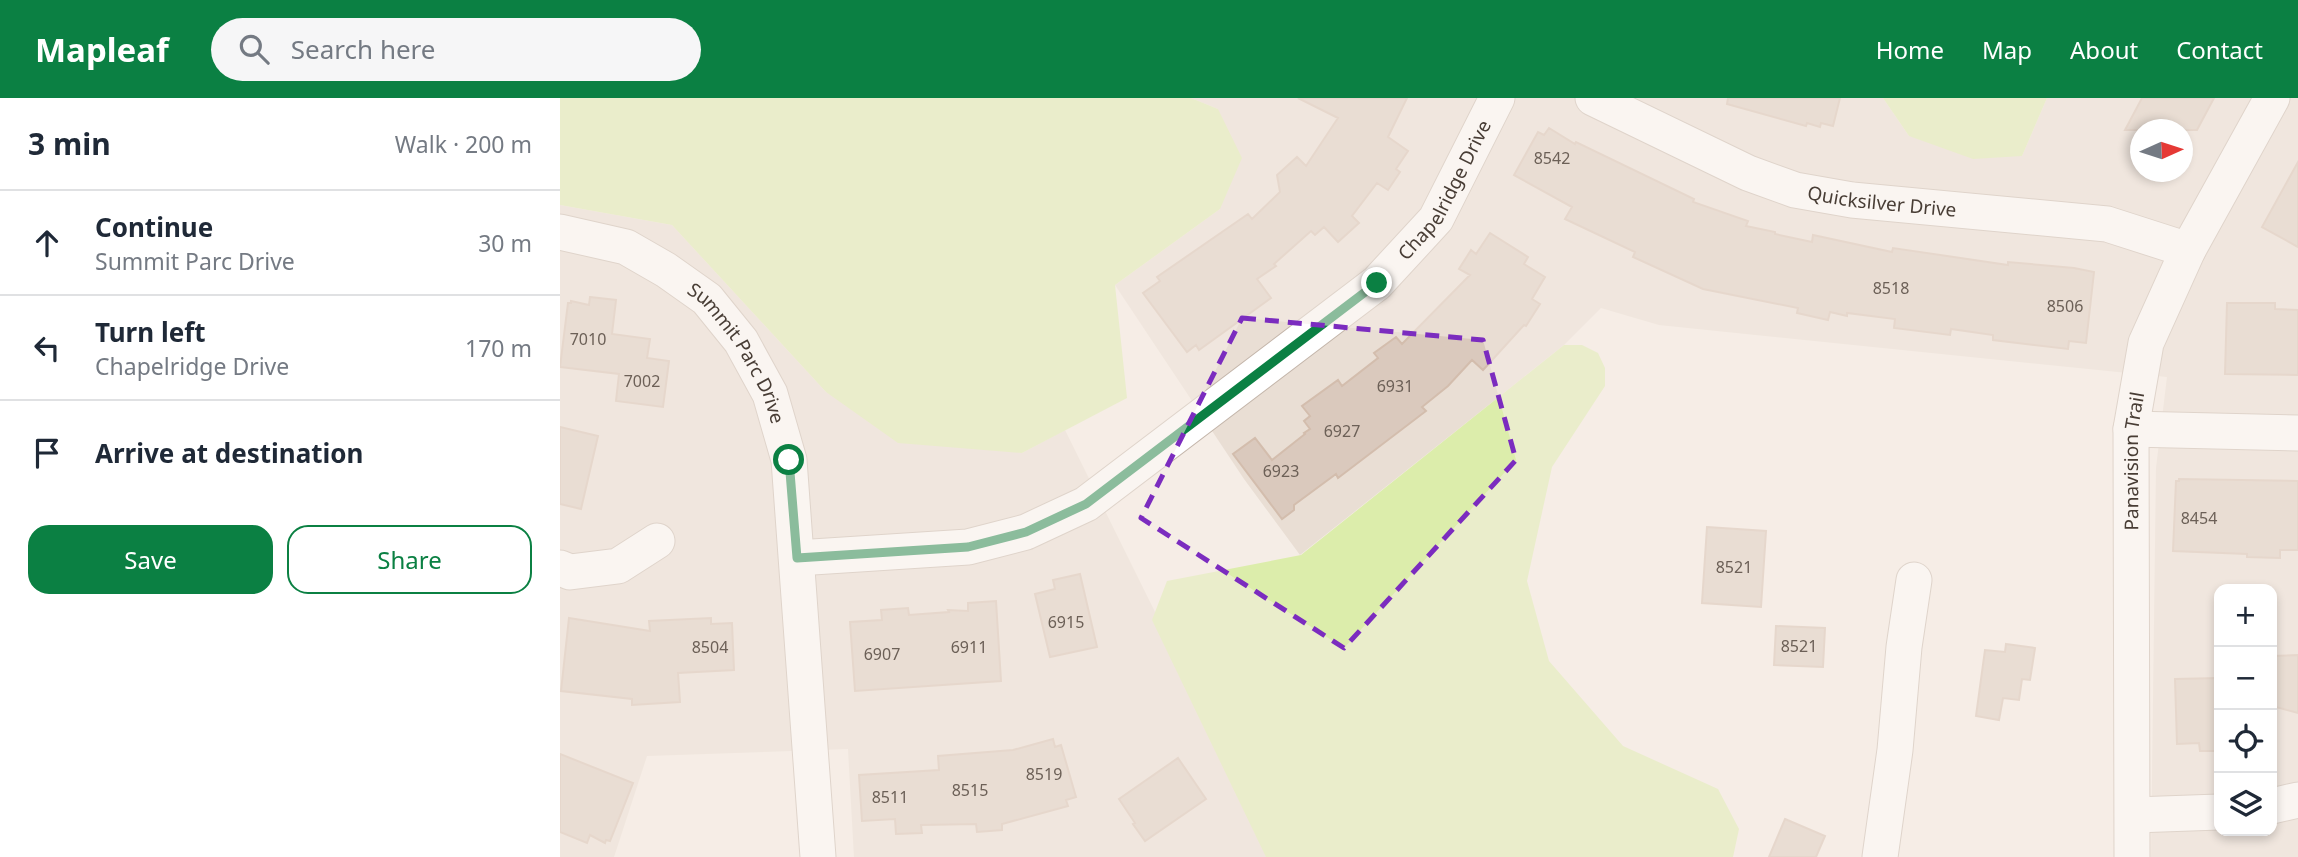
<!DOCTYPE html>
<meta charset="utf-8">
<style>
:root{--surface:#fff;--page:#f6f6f7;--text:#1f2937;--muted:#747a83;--line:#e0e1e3;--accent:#0b8043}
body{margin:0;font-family:"Noto Sans",sans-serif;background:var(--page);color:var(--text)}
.controls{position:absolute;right:21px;bottom:21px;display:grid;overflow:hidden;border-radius:14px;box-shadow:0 4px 10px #0003}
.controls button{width:63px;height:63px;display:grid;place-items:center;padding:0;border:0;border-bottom:2px solid var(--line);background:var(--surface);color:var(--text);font:35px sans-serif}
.compass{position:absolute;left:1570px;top:21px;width:63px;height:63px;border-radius:50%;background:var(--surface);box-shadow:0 4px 10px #0003;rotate:87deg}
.stop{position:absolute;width:21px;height:21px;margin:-16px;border:5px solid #0b8043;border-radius:50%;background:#fff}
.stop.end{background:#0b8043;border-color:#fff;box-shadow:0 2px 7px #0008}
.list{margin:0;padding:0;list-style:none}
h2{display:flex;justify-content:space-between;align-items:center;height:91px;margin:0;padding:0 28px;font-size:30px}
h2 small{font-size:23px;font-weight:400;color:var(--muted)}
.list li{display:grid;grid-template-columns:46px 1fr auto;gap:21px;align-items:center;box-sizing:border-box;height:105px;padding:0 28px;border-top:2px solid var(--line)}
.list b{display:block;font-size:26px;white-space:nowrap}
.list p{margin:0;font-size:23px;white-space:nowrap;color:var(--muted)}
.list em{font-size:23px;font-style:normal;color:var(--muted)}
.actions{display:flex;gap:14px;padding:21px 28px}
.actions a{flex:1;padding:16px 0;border:2px solid var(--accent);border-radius:21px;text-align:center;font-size:24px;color:var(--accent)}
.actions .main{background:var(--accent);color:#fff}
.icon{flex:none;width:38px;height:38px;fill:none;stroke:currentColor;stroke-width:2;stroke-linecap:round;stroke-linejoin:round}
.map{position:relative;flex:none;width:1738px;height:759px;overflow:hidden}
header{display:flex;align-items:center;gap:42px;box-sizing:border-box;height:98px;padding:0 35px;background:var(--accent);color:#fff}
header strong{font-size:33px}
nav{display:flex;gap:38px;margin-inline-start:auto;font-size:24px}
.search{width:490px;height:63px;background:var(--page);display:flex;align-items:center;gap:18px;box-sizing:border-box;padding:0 24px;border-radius:38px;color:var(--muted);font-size:26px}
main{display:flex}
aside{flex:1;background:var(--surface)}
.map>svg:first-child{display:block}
.residential{fill:#e9ded4;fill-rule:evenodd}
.green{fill:#dcedab}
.building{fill:#dac9bd;stroke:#d3bdad;stroke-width:2}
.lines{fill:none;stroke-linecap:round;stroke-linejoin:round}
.minor-casing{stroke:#c4b6ab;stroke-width:37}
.minor{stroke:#fff;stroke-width:35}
.route{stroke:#0b8043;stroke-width:9}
.marked{fill:none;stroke:#7b2cbf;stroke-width:5;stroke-dasharray:14 9;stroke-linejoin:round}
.labels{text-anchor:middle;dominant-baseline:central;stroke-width:5;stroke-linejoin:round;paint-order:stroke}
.number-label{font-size:16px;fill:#6c6057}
.street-label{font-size:19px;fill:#483d35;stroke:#fff}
</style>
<header>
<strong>Mapleaf</strong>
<div class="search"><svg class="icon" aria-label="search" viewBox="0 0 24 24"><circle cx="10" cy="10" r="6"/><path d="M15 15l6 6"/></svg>Search here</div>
<nav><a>Home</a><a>Map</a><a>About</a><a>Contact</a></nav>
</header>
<main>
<aside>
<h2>3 min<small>Walk · 200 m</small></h2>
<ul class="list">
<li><svg class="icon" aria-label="ahead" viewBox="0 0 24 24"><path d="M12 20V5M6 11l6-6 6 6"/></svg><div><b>Continue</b><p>Summit Parc Drive</p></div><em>30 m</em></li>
<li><svg class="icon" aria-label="left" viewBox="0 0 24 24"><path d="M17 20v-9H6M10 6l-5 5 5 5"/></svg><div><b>Turn left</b><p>Chapelridge Drive</p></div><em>170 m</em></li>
<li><svg class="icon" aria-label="arrive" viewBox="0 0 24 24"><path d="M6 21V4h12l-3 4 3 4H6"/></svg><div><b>Arrive at destination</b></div></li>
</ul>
<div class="actions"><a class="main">Save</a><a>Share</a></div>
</aside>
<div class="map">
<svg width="1738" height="759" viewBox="0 0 1738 759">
<rect width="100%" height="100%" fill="#f5ede6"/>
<!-- residential -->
<path class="residential" d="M631,0h692l26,38 113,20 25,-58h251v759h-147l5,-389 11,-91 -508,-52 -58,-17 -37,37 -264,210 -56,-76 -129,-194 105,-76 -2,-100zM1580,32h42v42h-42zM1659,491h53v242h-53z
M0,107l112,20 154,167 196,61 43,-23 90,182 114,245h-415l-6,-108 -201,7 -33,101h-54z"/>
<!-- green -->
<path class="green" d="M0,0h631l27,11 24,49 -22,51 -105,76 12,113 -105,55 -124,-10 -72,-51 -154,-167 -112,-20z
M1323,0h164l-25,58 -49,3 -64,-23z
M1004,247h18l16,8 7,15v18l-53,81 -25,114 22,80 74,85 95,43 21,40 -6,28h-467l-114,-237 15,-39 134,-26z"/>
<!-- building -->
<path class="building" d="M738,0h109l-19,39 20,14 -12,18 4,3 -12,18 -11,-7 -25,33 7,7 -21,19 -14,-15 -9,8 -4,-4 -37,33 2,2 -19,13 14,19 -72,52 -3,-5 -9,7 -44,-59 17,-12 -3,-4 91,-63 4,5 28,-27 -3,-17 20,-18 9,9 32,-48z
M1168,0h112l-7,28 -12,-3 -1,4 -13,-4 -1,3 -79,-22z
M1582,0h72l-17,32h-72z
M989,30l26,16 1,-2 118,57 -1,3 55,19 -2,5 29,6v2l37,8 1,-7 79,17 1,-4 115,17v-3l66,6 20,4 -8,71 -17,-2 -1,8 -75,-9v-5l-42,-6 -1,6 -56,-7 1,-9 -48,-6v3l-17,-4 -2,8 -31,-7 1,-5 -95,-19 -70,-32 2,-5 -70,-33 7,-12 -58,-32 24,-43 6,3z
M1738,64v85l-36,-20z
M930,135l38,24 -4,7 21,13 -13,22 8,5 -14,22 -2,-1 -41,45 -11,-10 -24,26 -26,21 4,4 -88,67 -2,-4 -42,31v5l-12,9 -49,-65 22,-16 17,22 33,-26 -1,-1 6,-4 -6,-8 6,-5 -8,-10 36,-26 4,6 36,-28 -4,-5 22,-16 6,7 68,-69 -11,-6 12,-19 5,4z
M30,199l26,3 -4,34 38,5 -3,19 22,3 -6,46 -47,-6 3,-27 -59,-7 8,-64h3v-2l18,4z
M1667,205h48v6l23,1v65l-73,-1z
M0,329l38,9 -17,73 -21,-5z
M1619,381l119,2v69h-18v8l-33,-1v-3l-74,-3 3,-70h3z
M1147,429l59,4 -5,76 -59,-4z
M520,476l17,73 -47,10 -15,-63 20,-5 -2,-9z
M436,503l5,80 -146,10 -5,-69 32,-2 -1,-10 27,-2 1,7 40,-3 -1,-2 20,1v-8z
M9,520l81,13 -1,-10 62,-3v6l21,-1 2,47 -56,3 2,29 -48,3v-6l-71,-8z
M1216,528l49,2 -2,39 -49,-2z
M1446,546l29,4 -5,32 -8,-1 -3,21 -16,-2 -4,22 -23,-4 9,-66 20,2z
M1738,557v58l-26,-7v-50z
M1659,580v73h-19l-1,-8 -22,1 -2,-65z
M493,641l2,8 6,-2 15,52 -10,3 2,6 -66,18v6l-25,2 -1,-8 -55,1 1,8 -26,1 -1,-15 -33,2 -3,-46 80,-5 -1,-14 75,-6z
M0,656l73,29 -23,58 -4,-1 -1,3 -15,-8 -3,8 -27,-11z
M618,660l28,41 -61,42 -12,-17 2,-1 -16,-24z
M1225,721l40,17 -9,21h-47z"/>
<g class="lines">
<defs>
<g id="minor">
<path id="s1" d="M1033,0l155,75 47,17 57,10 255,24 81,26"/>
<path id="s2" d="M0,134l66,15 40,23 41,29 34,42 29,53 19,66 29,397"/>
<path d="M1571,331l167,4"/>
<path id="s3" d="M237,460l171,-11 58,-15 60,-28 291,-221 59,-64 61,-121"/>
<path d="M0,470l10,4 48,-6 39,-25"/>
<path d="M1712,708l26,-6"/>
<path d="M1574,717l85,-3"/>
<path d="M1320,759l15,-107 9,-103 10,-67"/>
<path id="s4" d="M1572,759l-1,-428 15,-86 42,-93 84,-152"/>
</g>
</defs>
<!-- minor casing -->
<use href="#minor" class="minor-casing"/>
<!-- minor -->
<use href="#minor" class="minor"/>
</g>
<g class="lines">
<!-- route -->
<path class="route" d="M229,362l8,98 171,-11 58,-15 60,-28 291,-221"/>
</g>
<!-- marked area -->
<path d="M0 0H1738V759H0ZM682,220l241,22 33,120 -172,188 -203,-130z" fill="#f5ede6" fill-opacity=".55" fill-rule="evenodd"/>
<path class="marked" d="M682,220l241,22 33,120 -172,188 -203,-130z"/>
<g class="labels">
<!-- number labels -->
<g class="number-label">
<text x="992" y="60">8542</text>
<text x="1331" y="190">8518</text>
<text x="1505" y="208">8506</text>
<text x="28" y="241">7010</text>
<text x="82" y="283">7002</text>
<text x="835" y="288">6931</text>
<text x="782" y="333">6927</text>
<text x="721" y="373">6923</text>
<text x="1639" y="420">8454</text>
<text x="1174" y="469">8521</text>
<text x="506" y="524">6915</text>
<text x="1239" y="548">8521</text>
<text x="150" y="549">8504</text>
<text x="409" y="549">6911</text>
<text x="322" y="556">6907</text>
<text x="484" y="676">8519</text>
<text x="410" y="692">8515</text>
<text x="330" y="699">8511</text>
</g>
<!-- street labels -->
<g class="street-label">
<text stroke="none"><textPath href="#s3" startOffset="779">Chapelridge Drive</textPath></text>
<text stroke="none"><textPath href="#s1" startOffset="310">Quicksilver Drive</textPath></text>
<text stroke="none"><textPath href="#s2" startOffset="226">Summit Parc Drive</textPath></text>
<text stroke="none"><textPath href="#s4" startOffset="396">Panavision Trail</textPath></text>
</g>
</g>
</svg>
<div class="controls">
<button>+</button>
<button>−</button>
<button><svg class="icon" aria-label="locate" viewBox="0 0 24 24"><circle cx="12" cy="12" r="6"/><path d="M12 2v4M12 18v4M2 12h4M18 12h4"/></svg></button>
<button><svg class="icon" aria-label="layers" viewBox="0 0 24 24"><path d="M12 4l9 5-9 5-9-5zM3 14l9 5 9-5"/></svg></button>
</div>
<svg class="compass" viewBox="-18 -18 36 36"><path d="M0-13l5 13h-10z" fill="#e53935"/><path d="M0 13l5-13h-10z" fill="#747a83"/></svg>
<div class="stop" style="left:229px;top:362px"></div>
<div class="stop end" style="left:817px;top:185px"></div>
</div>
</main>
